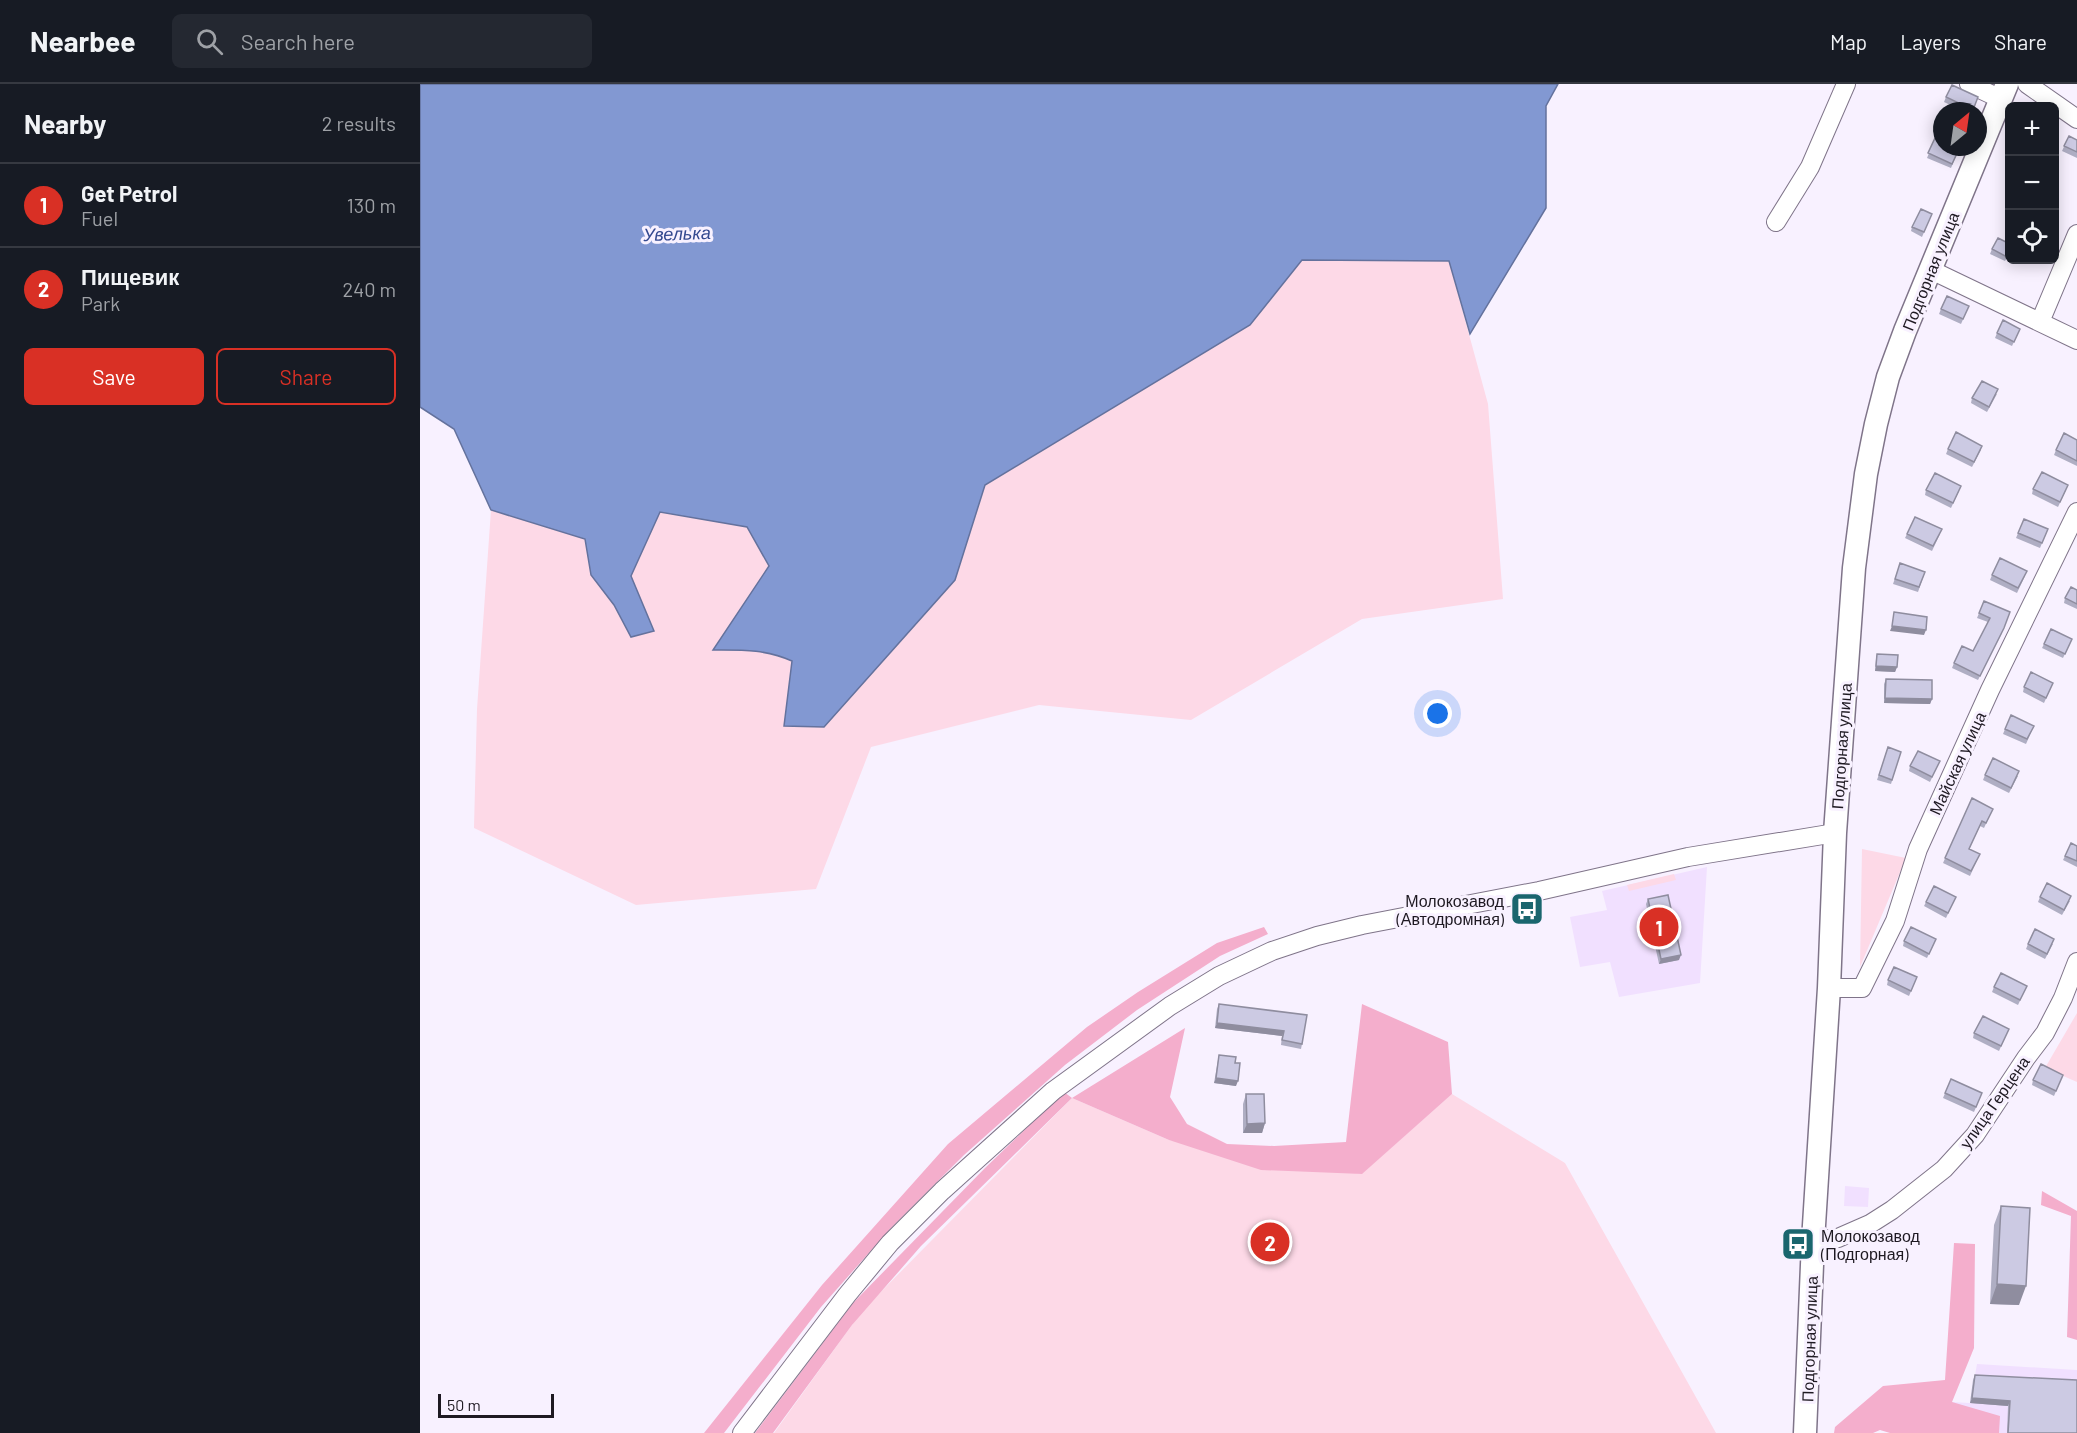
<!DOCTYPE html>
<meta charset="utf-8">
<style>
:root{--surface:#171b24;--page:#242831;--text:#f1f3f6;--muted:#9ea1a6;--line:#363941;--accent:#d93025}
body{margin:0;font-family:Barlow,sans-serif;background:var(--page);color:var(--text)}
.controls{position:absolute;right:18px;top:18px;display:grid;overflow:hidden;border-radius:9px;box-shadow:0 3px 15px #0003}
.controls button{width:54px;height:54px;display:grid;place-items:center;padding:0;border:0;border-bottom:2px solid var(--line);background:var(--surface);color:var(--text);font:30px sans-serif}
.compass{position:absolute;left:1513px;top:18px;width:54px;height:54px;border-radius:50%;background:var(--surface);box-shadow:0 3px 15px #0003;rotate:29deg}
.scale{position:absolute;left:18px;bottom:15px;width:116px;box-sizing:border-box;padding-left:6px;border:3px solid #1e1922;border-top:0;font-size:16px;line-height:21px;white-space:nowrap;color:#1e1922;-webkit-text-stroke:4px #f8f1ff;paint-order:stroke}
.you{position:absolute;left:1018px;top:630px;width:21px;height:21px;margin:-15px;border:4px solid #fff;border-radius:50%;background:#1a73e8;box-shadow:0 0 0 9px #1a73e833}
.badge{display:grid;place-items:center;width:39px;height:39px;border-radius:50%;background:var(--accent);color:#fff;font-size:20px;font-weight:700}
.pin{position:absolute;translate:-50% -50%;border:3px solid #fff;box-shadow:0 2px 6px #0006}
.list{margin:0;padding:0;list-style:none}
h2{display:flex;justify-content:space-between;align-items:center;height:78px;margin:0;padding:0 24px;font-size:26px}
h2 small{font-size:20px;font-weight:400;color:var(--muted)}
.list li{display:grid;grid-template-columns:39px 1fr auto;gap:18px;align-items:center;box-sizing:border-box;height:84px;padding:0 24px;border-top:2px solid var(--line)}
.list b{display:block;font-size:22px;white-space:nowrap}
.list p{margin:0;font-size:20px;white-space:nowrap;color:var(--muted)}
.list em{font-size:20px;font-style:normal;color:var(--muted)}
.actions{display:flex;gap:12px;padding:18px 24px}
.actions a{flex:1;padding:14px 0;border:2px solid var(--accent);border-radius:9px;text-align:center;font-size:21px;color:var(--accent)}
.actions .main{background:var(--accent);color:#fff}
.icon{flex:none;width:33px;height:33px;fill:none;stroke:currentColor;stroke-width:2;stroke-linecap:round;stroke-linejoin:round}
.map{position:relative;flex:none;width:1657px;height:1349px;overflow:hidden}
header{display:flex;align-items:center;gap:36px;box-sizing:border-box;height:84px;padding:0 30px;background:var(--surface);border-bottom:2px solid var(--line)}
header strong{font-size:28px}
nav{display:flex;gap:33px;margin-inline-start:auto;font-size:21px}
.search{width:420px;height:54px;background:var(--page);display:flex;align-items:center;gap:15px;box-sizing:border-box;padding:0 21px;border-radius:9px;color:var(--muted);font-size:22px}
main{display:flex}
aside{flex:1;background:var(--surface)}
.map>svg:first-child{display:block}
.built{fill:#f1e0ff}
.green{fill:#fdd9e7}
.forest{fill:#f4aecc}
.water{fill:#8298d2;stroke:#64729d;stroke-width:1.5}
.lines{fill:none;stroke-linecap:round;stroke-linejoin:round}
.minor-casing{stroke:#7f7489;stroke-width:20}
.tertiary-casing{stroke:#7f7489;stroke-width:25}
.minor{stroke:#fff;stroke-width:18}
.tertiary{stroke:#fff;stroke-width:22}
.wall{fill:#afaec3}
.shaded-wall{fill:#8f8d9f}
.building{fill:#cccae3;stroke:#8f8d9f;stroke-width:1.5}
.labels{text-anchor:middle;dominant-baseline:central;stroke-width:6;stroke-linejoin:round;paint-order:stroke}
.street-label{font-size:16px;fill:#1e1922;stroke:#f8f1ff}
.poi-label{font-size:16px;fill:#1e1922;stroke:#f8f1ff;text-anchor:end}
.water-label{font-size:18px;font-style:italic;fill:#344990;stroke:#f8f1ff}
</style>
<header>
<strong>Nearbee</strong>
<div class="search"><svg class="icon" aria-label="search" viewBox="0 0 24 24"><circle cx="10" cy="10" r="6"/><path d="M15 15l6 6"/></svg>Search here</div>
<nav><a>Map</a><a>Layers</a><a>Share</a></nav>
</header>
<main>
<aside>
<h2>Nearby<small>2 results</small></h2>
<ul class="list">
<li><span class="badge">1</span><div><b>Get Petrol</b><p>Fuel</p></div><em>130 m</em></li>
<li><span class="badge">2</span><div><b>Пищевик</b><p>Park</p></div><em>240 m</em></li>
</ul>
<div class="actions"><a class="main">Save</a><a>Share</a></div>
</aside>
<div class="map">
<svg width="1657" height="1349" viewBox="0 0 1657 1349">
<rect width="100%" height="100%" fill="#f8f1ff"/>
<!-- built -->
<path class="built" d="M1287,783l-7,116 -81,14 -9,-35 -30,5 -10,-50 37,-7 -5,-19z
M1425,1102l24,2 -1,19 -24,-1z
M1557,1280l100,6v63h-127l1,-31 19,1z"/>
<!-- green -->
<path class="green" d="M882,176l147,1 39,143 15,195 -141,20 -171,101 -152,-15 -168,42 -55,142 -180,16 -162,-77 3,-119 14,-199 94,29 6,36 23,30 18,32 22,-7 -23,-54 29,-64 87,15 23,39 -56,84c29,0 51,-1 79,11l-9,64 171,-145 30,-95 265,-160z
M1442,765l44,9 -46,109z
M1254,790l2,6 -47,11 -2,-6z
M1657,929v69l-32,-14z
M1032,1010l113,69 151,270h-942l88,-122 210,-213 97,42 192,34z"/>
<!-- forest -->
<path class="forest" d="M844,843l4,7 -48,22 -83,54 -72,55 -101,90 -73,73 -70,79 -97,126h-20l118,-148 126,-141 139,-117 51,-35 79,-49z
M942,920l86,38 4,52 -90,80 -101,-4 -92,-30 -97,-42 -151,148 -69,79 -79,108h-18l98,-130 132,-135 79,-76 8,6 113,-70 -15,69 17,27 40,20 47,2 72,-4z
M1622,1107l35,20v129l-10,-3 4,-121 -30,-11z
M1534,1159l21,1 -1,104 -22,54 48,14 -1,17h-109l-10,-3 -7,3h-39l1,-6 48,-41 62,-6z"/>
<!-- water -->
<path class="water" d="M0,0h1138l-12,22v102l-76,126 -21,-73 -147,-1 -52,65 -265,160 -30,95 -131,147 -40,-1 8,-65c-27,-12 -50,-11 -79,-11l56,-84 -22,-39 -87,-15 -29,64 23,55 -23,6 -17,-32 -23,-30 -6,-36 -94,-29 -37,-81 -34,-22z"/>
<g class="lines">
<defs>
<path id="minor" d="M1549,0l32,15
M1607,0l50,35
M1356,138l34,-55 36,-83
M1511,186l146,70
M1620,238l37,-88
M1409,904h33l33,-67 23,-72 72,-159 87,-178
M1393,1157l25,-3 32,-14 22,-14 52,-41 31,-34 51,-77 19,-25 18,-35 14,-36
M322,1349l105,-138 43,-52 52,-52 111,-100 117,-85 49,-30 53,-25 45,-15 45,-11 177,-34 149,-34 147,-24"/>
<path id="tertiary" d="M1385,1349l8,-192 16,-253 6,-155 19,-265 12,-94 10,-50 12,-47 17,-46 102,-247"/>
</defs>
<!-- minor casing -->
<use href="#minor" class="minor-casing"/>
<!-- tertiary casing -->
<use href="#tertiary" class="tertiary-casing"/>
<!-- minor -->
<use href="#minor" class="minor"/>
<!-- tertiary -->
<use href="#tertiary" class="tertiary"/>
</g>
<!-- wall -->
<path class="wall" d="M1526,13h32l-5,14h-10l-19,-9z
M1649,52l8,4v18l-15,-7z
M1515,54l24,11 -8,19 -24,-10z
M1512,130l-10,23 -11,-6 1,-4z
M1590,160v9l-5,8 -15,-7 2,-5z
M1549,222l-8,18 -22,-10 2,-5z
M1600,245l-8,17 -17,-8 2,-5z
M1577,310l-10,18 -16,-9 1,-5z
M1657,356v26l-23,-11 2,-5z
M1528,365l33,1 -9,17 -26,-13z
M1613,405l33,1 -8,17 -26,-13z
M1506,406l33,1 -8,17 -26,-13z
M1604,435l24,10 -8,19 -24,-10z
M1487,450h33l-8,17 -27,-13z
M1480,479l25,9 -7,20 -25,-8z
M1572,491l33,1 -8,17 -27,-13z
M1657,506v19l-13,-6 1,-5z
M1564,517l18,32 -24,47 -26,-12 2,-5 19,-12 15,-29 -11,-4z
M1652,555l-9,19 -21,-10 2,-4z
M1457,570l20,13 -2,5 -20,-1 1,-12z
M1466,595l46,20 -2,5 -46,-1v-19z
M1633,599l-9,20 -21,-11 1,-5z
M1614,642l-8,18 -23,-10 2,-5z
M1468,663l13,5 -10,32 -14,-4z
M1520,677l-10,21 -21,-11 1,-5z
M1565,691l33,1 -9,17 -26,-13z
M1552,714l19,15 -7,15 -4,-2 -11,23 11,5 -10,22 -27,-13z
M1657,762v21l-14,-7 2,-4z
M1536,813l-10,21 -22,-12 2,-4z
M1620,813l30,4 -8,14 -24,-13z
M1228,815l31,61 -20,4 -13,-60z
M1516,855l-9,19 -24,-12 1,-5z
M1608,860h25l-8,15 -19,-10z
M1468,896l27,2 -6,14 -22,-11z
M1607,902l-9,19 -26,-13 2,-5z
M799,920l88,11 -5,29 -1,5 -20,-4 1,-9 -67,-8 2,-19z
M1589,945l-10,22 -26,-13 1,-5z
M799,971l16,8 1,23 -22,-3 4,-23z
M1643,991l-9,21 -22,-11 1,-5z
M1531,995l31,14 -8,19 -31,-14z
M826,1010l19,29 -3,10h-19v-29z
M1581,1122l18,99 -29,-1 4,-79z
M1555,1291l102,58h-70l1,-27 -38,-3 3,-23z"/>
<!-- shaded-wall -->
<path class="shaded-wall" d="M1472,542l34,4 -2,5 -34,-4z
M1456,582l21,1 -2,5 -20,-1z
M1465,614l47,1 -2,5 -46,-1z
M1261,871l-2,5 -20,4 2,-5z
M797,939l67,8 -2,5 -67,-8z
M796,994l22,3 -2,5 -22,-3z
M845,1039l-3,10h-19l4,-9z
M1577,1200l29,2 -7,19 -29,-1z
M1552,1314l38,3 -2,5 -38,-3z"/>
<!-- building -->
<path class="building" d="M1532,1l26,12 -5,13 -27,-13z
M1649,52l8,4v12l-13,-6z
M1515,54l7,3v6h14l3,2 -7,15 -24,-11z
M1501,125l11,5 -8,18 -12,-5z
M1578,154l12,6v8l-3,5 -15,-8z
M1527,212l22,10 -6,13 -22,-10z
M1583,236l17,9 -6,13 -17,-9z
M1562,297l16,8 -9,18 -17,-9z
M1536,348l26,14 -8,16 -26,-13z
M1644,349l13,7v21l-21,-11z
M1622,388l26,13 -8,17 -27,-13z
M1515,389l26,13 -8,17 -27,-13z
M1495,433l27,12 -9,17 -26,-12z
M1604,435l24,10 -6,14 -24,-10z
M1580,474l27,13 -9,17 -26,-13z
M1480,479l25,9 -6,15 -24,-8z
M1651,503l6,3v14l-12,-6z
M1564,517l26,11 -6,16 -24,48 -26,-13 8,-17 11,5 17,-33 -11,-5z
M1474,528l33,5 -1,13 -34,-4z
M1631,545l21,10 -7,15 -21,-10z
M1457,570l21,1 -1,12 -21,-1z
M1611,588l22,11 -7,15 -22,-11z
M1466,595l46,1v19l-47,-1z
M1591,631l23,11 -7,13 -22,-10z
M1468,663l13,5 -9,28 -13,-5z
M1498,667l22,10 -8,16 -22,-11z
M1573,674l26,13 -8,17 -26,-13z
M1552,714l21,11 -7,14 -4,-2 -13,28 11,5 -9,17 -26,-13z
M1651,759l6,3v15l-12,-5z
M1627,799l24,13 -7,14 -24,-13z
M1514,802l22,11 -8,16 -22,-11z
M1248,811l13,60 -20,4 -13,-60z
M1491,843l25,12 -7,15 -25,-13z
M1615,845l19,10 -7,15 -19,-10z
M1474,883l23,10 -6,14 -23,-11z
M1581,889l26,13 -7,14 -26,-13z
M799,920l88,11 -5,29 -20,-4 2,-9 -67,-8z
M1563,932l26,13 -8,17 -27,-13z
M799,971l17,2 -1,6h5l-2,18 -22,-3z
M1621,980l22,11 -7,16 -23,-11z
M1531,995l31,14 -6,14 -31,-14z
M826,1010h18l1,29 -18,1z
M1581,1122l29,2 -4,78 -29,-2z
M1555,1291l102,5v53h-69l2,-32 -38,-3z"/>
<!-- icons -->
<defs>
<symbol id="bus-square" viewBox="-11 -11 22 22"><rect x="-9" y="-9" width="18" height="18" rx="4" fill="#1a666e" stroke="#f8f1ff"/><path d="M-5-6H5V4H4V6H2V4H-2V6H-4V4H-5ZM-3.5-4V0h7V-4ZM-3.5 1.2v1.5H-2V1.2ZM2 1.2v1.5H3.5V1.2Z" fill="#fff"/></symbol>
</defs>
<g fill-rule="evenodd">
<use href="#bus-square" x="1088" y="806" width="38" height="38"/>
<use href="#bus-square" x="1359" y="1141" width="38" height="38"/>
</g>
<g class="labels">
<!-- street labels -->
<g class="street-label">
<text transform="translate(1510 187) rotate(-68)">Подгорная улица</text>
<text transform="translate(1421 662) rotate(-86)">Подгорная улица</text>
<text transform="translate(1537 679) rotate(-65)">Майская улица</text>
<text transform="translate(1574 1018) rotate(-55)">улица Герцена</text>
<text transform="translate(1389 1255) rotate(-88)">Подгорная улица</text>
</g>
<!-- poi labels -->
<g class="poi-label">
<text x="1084" y="816">Молокозавод<tspan x="1084" dy="18">(Автодромная)</tspan></text>
<text x="1401" y="1151" text-anchor="start">Молокозавод<tspan x="1401" dy="18">(Подгорная)</tspan></text>
</g>
<!-- water labels -->
<g class="water-label">
<text transform="translate(257 149) rotate(-2)">Увелька</text>
</g>
</g>
</svg>
<div class="controls">
<button>+</button>
<button>−</button>
<button><svg class="icon" aria-label="locate" viewBox="0 0 24 24"><circle cx="12" cy="12" r="6"/><path d="M12 2v4M12 18v4M2 12h4M18 12h4"/></svg></button>
</div>
<svg class="compass" viewBox="-18 -18 36 36"><path d="M0-13l5 13h-10z" fill="#e53935"/><path d="M0 13l5-13h-10z" fill="#9ea1a6"/></svg>
<div class="scale">50 m</div>
<div class="you"></div>
<div class="pin badge" style="left:1239px;top:843px">1</div>
<div class="pin badge" style="left:850px;top:1158px">2</div>
</div>
</main>
